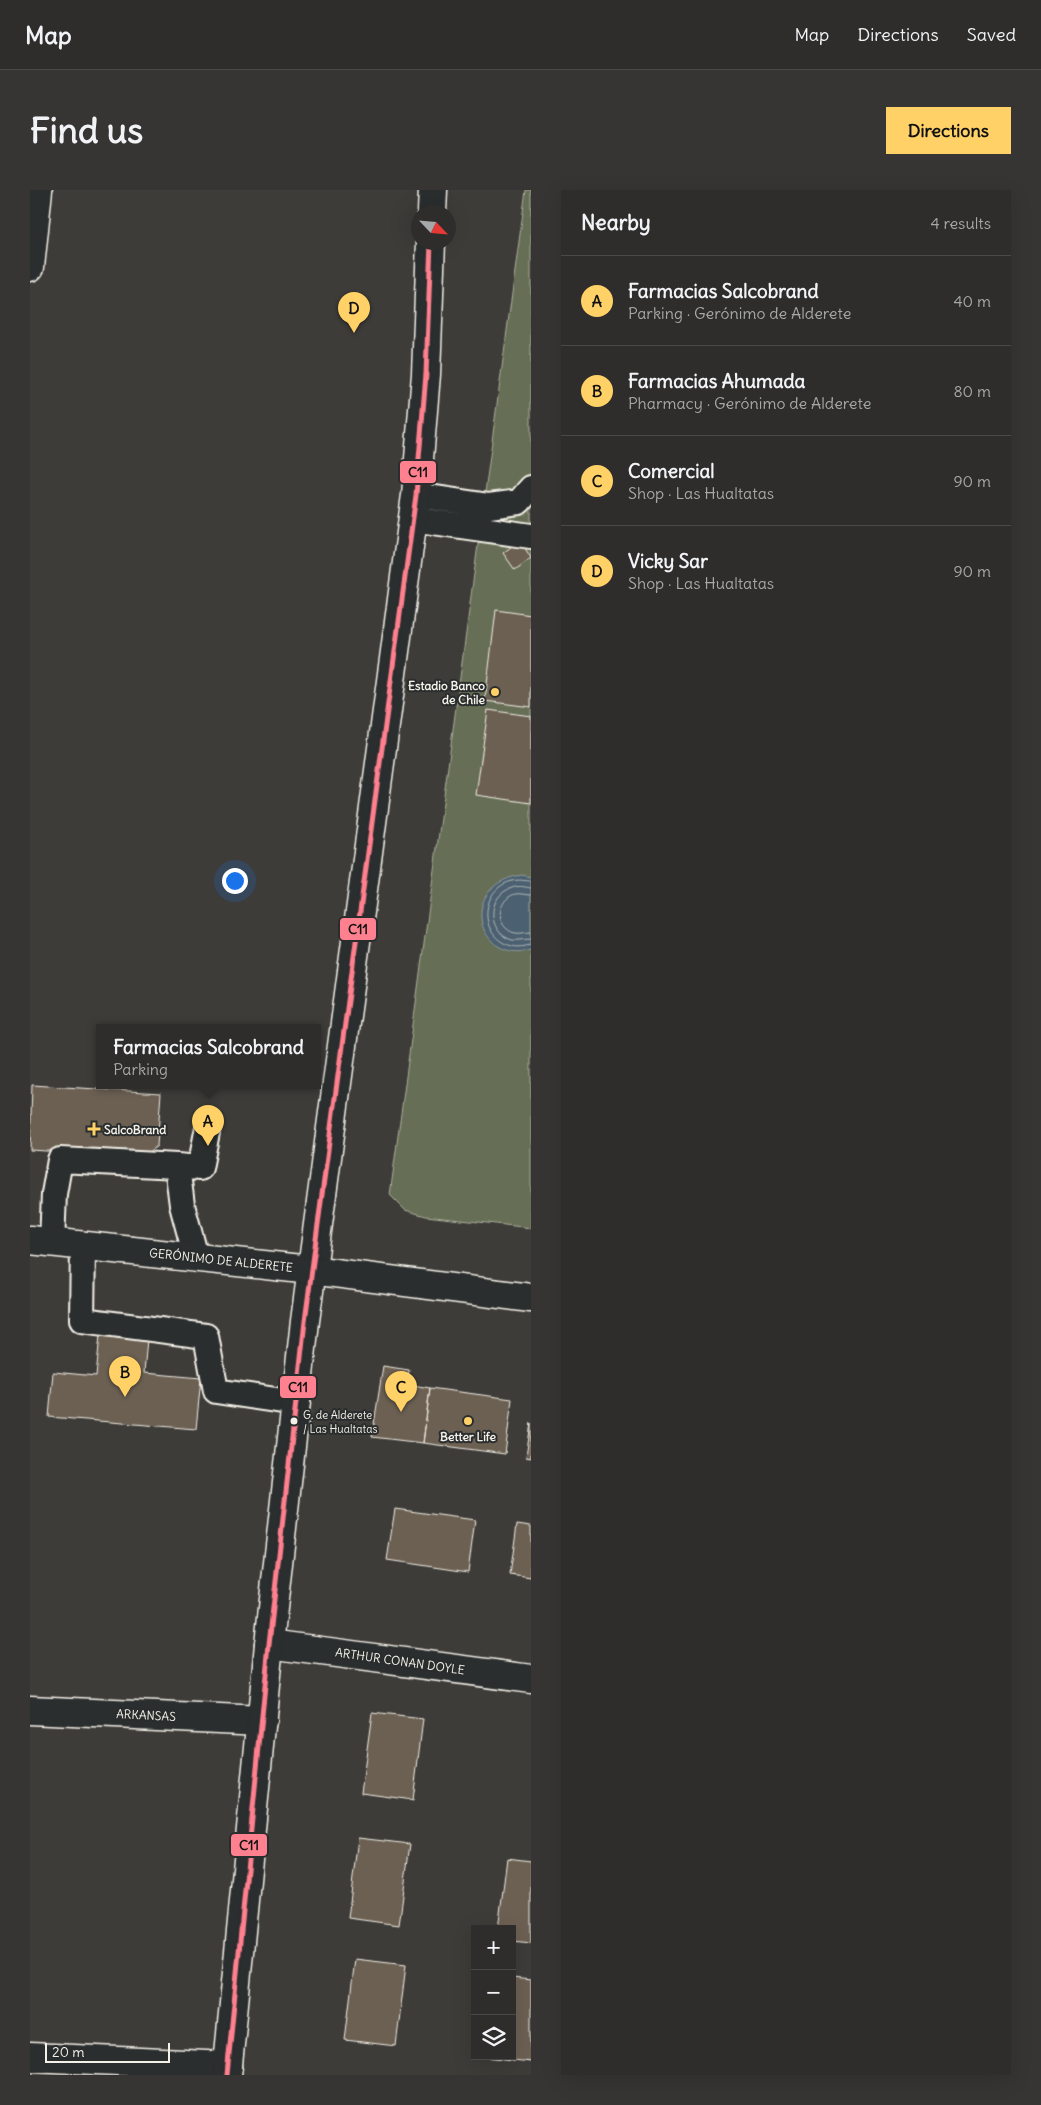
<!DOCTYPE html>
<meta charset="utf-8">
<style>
:root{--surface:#2e2d2b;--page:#363533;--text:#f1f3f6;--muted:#a7a8a9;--line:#494947;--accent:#ffd166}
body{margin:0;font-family:Delius,sans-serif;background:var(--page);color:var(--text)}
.controls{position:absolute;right:15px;bottom:15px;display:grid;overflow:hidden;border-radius:0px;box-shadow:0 5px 20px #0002}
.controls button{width:45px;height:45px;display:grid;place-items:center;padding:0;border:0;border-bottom:1px solid var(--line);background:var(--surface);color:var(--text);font:25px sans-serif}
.compass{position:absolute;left:381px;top:15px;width:45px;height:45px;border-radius:50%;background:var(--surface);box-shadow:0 5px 20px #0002;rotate:116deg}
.scale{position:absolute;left:15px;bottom:12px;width:125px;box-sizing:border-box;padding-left:5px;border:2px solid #f4f1e8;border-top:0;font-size:14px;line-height:18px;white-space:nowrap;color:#f4f1e8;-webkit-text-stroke:4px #2a2d2e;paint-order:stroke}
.you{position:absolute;left:204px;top:690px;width:18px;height:18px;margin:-12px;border:4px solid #fff;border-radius:50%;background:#1a73e8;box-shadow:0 0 0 8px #1a73e833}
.badge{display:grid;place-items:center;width:32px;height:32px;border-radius:50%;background:var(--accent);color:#111;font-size:16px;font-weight:700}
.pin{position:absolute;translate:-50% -41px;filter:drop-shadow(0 1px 2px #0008)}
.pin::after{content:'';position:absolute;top:26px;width:18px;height:15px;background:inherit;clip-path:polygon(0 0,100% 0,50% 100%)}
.popup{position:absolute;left:66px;top:834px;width:225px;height:65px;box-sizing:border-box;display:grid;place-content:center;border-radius:0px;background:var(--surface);filter:drop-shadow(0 1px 4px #0005);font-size:16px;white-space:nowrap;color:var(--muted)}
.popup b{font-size:19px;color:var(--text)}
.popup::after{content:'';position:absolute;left:50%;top:100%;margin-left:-10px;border:10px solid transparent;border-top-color:var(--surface)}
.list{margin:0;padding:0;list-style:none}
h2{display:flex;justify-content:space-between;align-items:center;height:65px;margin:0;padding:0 20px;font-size:21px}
h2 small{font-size:16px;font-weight:400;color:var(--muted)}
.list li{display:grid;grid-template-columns:32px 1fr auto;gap:15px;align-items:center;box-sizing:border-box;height:90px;padding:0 20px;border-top:1px solid var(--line)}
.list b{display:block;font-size:19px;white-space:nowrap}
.list p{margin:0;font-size:16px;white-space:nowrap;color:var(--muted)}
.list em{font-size:16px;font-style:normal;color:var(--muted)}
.icon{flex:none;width:28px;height:28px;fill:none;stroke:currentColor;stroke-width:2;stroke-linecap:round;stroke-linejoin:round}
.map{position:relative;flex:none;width:501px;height:1885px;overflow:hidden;border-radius:0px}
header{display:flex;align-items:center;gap:30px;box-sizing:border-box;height:70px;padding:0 25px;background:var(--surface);border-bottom:1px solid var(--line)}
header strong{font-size:24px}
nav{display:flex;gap:28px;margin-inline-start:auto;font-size:18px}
.intro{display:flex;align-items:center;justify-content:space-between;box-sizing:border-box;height:120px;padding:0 30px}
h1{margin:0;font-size:35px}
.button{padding:12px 22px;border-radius:0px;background:var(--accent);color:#111;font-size:18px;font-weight:700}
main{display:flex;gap:30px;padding:0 30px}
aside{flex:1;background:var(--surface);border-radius:0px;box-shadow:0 5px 20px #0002}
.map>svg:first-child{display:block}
.green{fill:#666e54;stroke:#adb09e}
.water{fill:#4c606f;stroke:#8f9a9f}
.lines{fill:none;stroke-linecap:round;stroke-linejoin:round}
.shore{stroke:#b1b7b8;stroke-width:1}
.building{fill:#6c6052;stroke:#f4f1e8}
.service-casing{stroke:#f4f1e8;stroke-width:28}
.minor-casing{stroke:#f4f1e8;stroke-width:31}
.tertiary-casing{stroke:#f4f1e8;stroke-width:31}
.secondary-casing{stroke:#f4f1e8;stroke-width:31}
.service{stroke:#2a2d2e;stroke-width:24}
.minor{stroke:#2a2d2e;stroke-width:28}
.tertiary{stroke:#2a2d2e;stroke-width:28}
.secondary{stroke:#2a2d2e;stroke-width:28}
.bus-1-casing{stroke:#2a2d2e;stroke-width:9}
.bus-1{stroke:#ff808e;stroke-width:5}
.poi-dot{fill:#ffd166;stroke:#2a2d2e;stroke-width:2}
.bus-dot{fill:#f4f1e8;stroke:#2a2d2e;stroke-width:2}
.labels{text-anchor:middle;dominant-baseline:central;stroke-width:4;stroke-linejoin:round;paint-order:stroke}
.bus-label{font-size:11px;fill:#f4f1e8;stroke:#2a2d2e;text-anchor:start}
.poi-label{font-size:12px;font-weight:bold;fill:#f4f1e8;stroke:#2a2d2e;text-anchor:end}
.street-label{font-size:12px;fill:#f4f1e8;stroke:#2a2d2e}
.line-badge{stroke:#2a2d2e;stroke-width:2}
.pale-badge-label{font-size:14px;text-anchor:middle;font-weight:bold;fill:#111}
</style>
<header>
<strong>Map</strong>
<nav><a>Map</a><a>Directions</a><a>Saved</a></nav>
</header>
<div class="intro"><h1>Find us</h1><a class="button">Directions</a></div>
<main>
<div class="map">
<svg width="501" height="1885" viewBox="0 0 501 1885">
<rect width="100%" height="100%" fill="#3e3c39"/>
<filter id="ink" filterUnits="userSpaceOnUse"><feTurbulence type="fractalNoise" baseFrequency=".02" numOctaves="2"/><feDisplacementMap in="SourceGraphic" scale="10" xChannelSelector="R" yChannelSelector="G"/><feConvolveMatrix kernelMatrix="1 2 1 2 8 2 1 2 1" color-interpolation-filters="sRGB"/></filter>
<g filter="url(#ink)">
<!-- green -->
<path class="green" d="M496,0h5v1038l-105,-12 -21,-6 -15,-15z"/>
<!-- water -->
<path class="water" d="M492,685l9,2v73c-55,14 -74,-66 -9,-75z"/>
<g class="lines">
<!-- shore -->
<path class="shore" d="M501,691c-7,0 -12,-2 -19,0 -33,8 -34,57 0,65 6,2 13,0 19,-1
M501,698c-7,-1 -12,-3 -19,0 -25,7 -26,44 0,52 6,1 12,-1 19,-1
M501,705c-5,0 -11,-2 -16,-1 -19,6 -20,34 0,39 5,1 11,-1 16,-1"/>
</g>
<!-- building -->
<path class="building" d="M490,350l11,18 -16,12 -12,-17z
M466,420l35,5v92l-46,-6z
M458,520l43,6v87l-55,-8z
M2,895l129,8 -4,53 -14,11 -113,-7z
M70,1145l47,4 -3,34 57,5 -5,51 -147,-12 4,-45 43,4z
M353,1176l26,4 -2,14 23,4 -7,55 -51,-6z
M400,1198l82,11 -7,55 -82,-11z
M501,1233v35l-5,-1z
M365,1319l80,11 -7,52 -81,-12z
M487,1334l14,2v52l-21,-3z
M342,1523l51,6 -10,81 -52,-7z
M328,1648l52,6 -11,81 -51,-7z
M477,1668l24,3v82l-19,-2v-12h-14z
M325,1769l51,6 -10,81 -51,-6z
M482,1788l19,2v82l-45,-5 26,-1z"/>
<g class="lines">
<defs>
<path id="service" d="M386,305l73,11 30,-4 12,-14
M382,329l119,17
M147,976l23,2 9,-46
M22,1052l2,-48 6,-34 117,6 5,39 14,52
M53,1055l-1,75 124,16 10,55 80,12"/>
<path id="minor" d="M0,77l8,-77
M239,1454l262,35
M0,1520l232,11
M0,1867l198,9"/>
<path id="tertiary" d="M402,22l1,-22
M197,1885l42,-431 36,-323 111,-826 10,-121 5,-132"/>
<path id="secondary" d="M0,1050l281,30 220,28"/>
</defs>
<!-- service casing -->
<use href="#service" class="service-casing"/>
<!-- minor casing -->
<use href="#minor" class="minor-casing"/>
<!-- tertiary casing -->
<use href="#tertiary" class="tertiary-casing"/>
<!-- secondary casing -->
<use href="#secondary" class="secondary-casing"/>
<!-- service -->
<use href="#service" class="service"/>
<!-- minor -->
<use href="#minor" class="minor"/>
<!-- tertiary -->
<use href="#tertiary" class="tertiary"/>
<!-- secondary -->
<use href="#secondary" class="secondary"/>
<defs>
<path id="bus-1" d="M197,1885l42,-431 36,-323 111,-826 10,-121 5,-132"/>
</defs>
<!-- bus-1 casing -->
<use href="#bus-1" class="bus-1-casing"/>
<!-- bus-1 -->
<use href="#bus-1" class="bus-1"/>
</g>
</g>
<!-- markers -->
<g class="poi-dot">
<circle cx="465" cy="502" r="5"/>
<path d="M61.5 931.5h5v5h5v5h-5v5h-5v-5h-5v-5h5z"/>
<circle cx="438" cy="1231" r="5"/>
</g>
<circle class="bus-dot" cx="264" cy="1231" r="4.5"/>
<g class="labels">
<!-- bus labels -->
<g class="bus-label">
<text x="273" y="1225">G. de Alderete<tspan x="273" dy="14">/ Las Hualtatas</tspan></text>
</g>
<!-- poi labels -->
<g class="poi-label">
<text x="455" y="495">Estadio Banco<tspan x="455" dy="14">de Chile</tspan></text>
<text x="74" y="939" text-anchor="start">SalcoBrand</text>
<text x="438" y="1246" text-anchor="middle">Better Life</text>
</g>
<!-- street labels -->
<g class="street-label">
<text transform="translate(191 1070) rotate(6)">GERÓNIMO DE ALDERETE</text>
<text transform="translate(370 1471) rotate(8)">ARTHUR CONAN DOYLE</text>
<text transform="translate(116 1525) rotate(3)">ARKANSAS</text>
</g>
</g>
<g class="line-badge">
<rect x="369" y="270" width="38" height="24" rx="5" fill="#ff808e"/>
<rect x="309" y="727" width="38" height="24" rx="5" fill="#ff808e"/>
<rect x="249" y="1185" width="38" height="24" rx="5" fill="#ff808e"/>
<rect x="200" y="1643" width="38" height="24" rx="5" fill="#ff808e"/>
</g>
<g class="pale-badge-label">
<text x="388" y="287">C11</text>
<text x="328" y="744">C11</text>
<text x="268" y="1202">C11</text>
<text x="219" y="1660">C11</text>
</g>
</svg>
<div class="controls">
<button>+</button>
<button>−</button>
<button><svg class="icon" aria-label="layers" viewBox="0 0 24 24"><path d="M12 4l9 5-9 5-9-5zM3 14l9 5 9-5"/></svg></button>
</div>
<svg class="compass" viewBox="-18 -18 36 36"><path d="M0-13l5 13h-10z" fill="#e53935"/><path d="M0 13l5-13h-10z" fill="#a7a8a9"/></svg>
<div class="scale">20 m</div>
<div class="you"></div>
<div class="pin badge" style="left:178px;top:956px">A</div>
<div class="popup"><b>Farmacias Salcobrand</b>Parking</div>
<div class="pin badge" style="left:95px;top:1207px">B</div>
<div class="pin badge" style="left:371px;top:1222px">C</div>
<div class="pin badge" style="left:324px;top:143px">D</div>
</div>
<aside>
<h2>Nearby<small>4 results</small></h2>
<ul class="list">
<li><span class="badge">A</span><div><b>Farmacias Salcobrand</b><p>Parking · Gerónimo de Alderete</p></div><em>40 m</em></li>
<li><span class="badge">B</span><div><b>Farmacias Ahumada</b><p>Pharmacy · Gerónimo de Alderete</p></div><em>80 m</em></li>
<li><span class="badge">C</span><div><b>Comercial</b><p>Shop · Las Hualtatas</p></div><em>90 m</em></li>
<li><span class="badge">D</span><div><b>Vicky Sar</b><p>Shop · Las Hualtatas</p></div><em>90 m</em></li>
</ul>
</aside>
</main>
